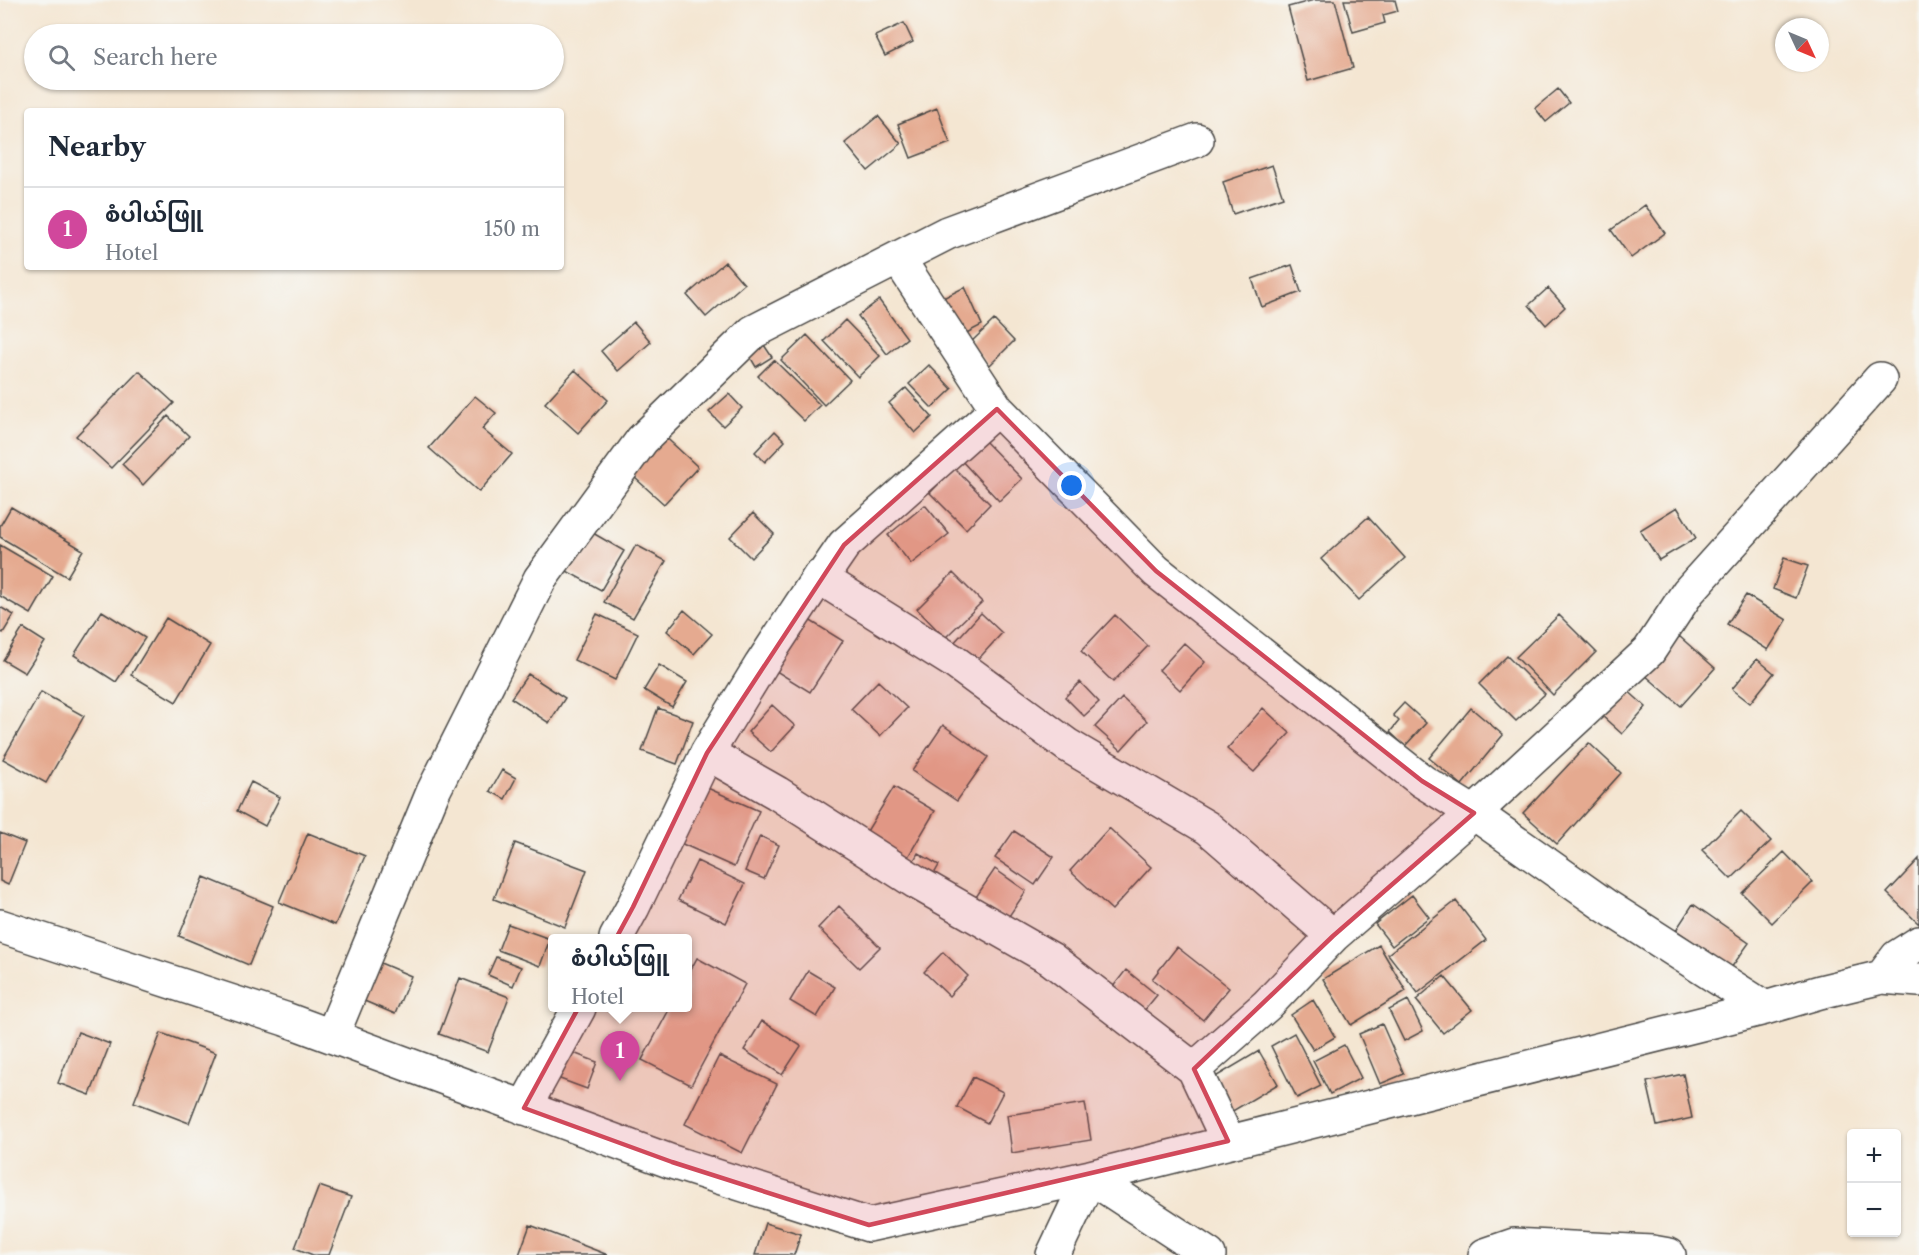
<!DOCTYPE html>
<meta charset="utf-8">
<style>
:root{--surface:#fff;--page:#f2f2f3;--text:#1f2937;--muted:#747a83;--line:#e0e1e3;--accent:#0f766e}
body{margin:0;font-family:"Libre Caslon Text","Noto Sans Myanmar",serif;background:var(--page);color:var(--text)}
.controls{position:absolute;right:18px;bottom:18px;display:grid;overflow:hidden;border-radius:6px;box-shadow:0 2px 4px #0004}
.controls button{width:54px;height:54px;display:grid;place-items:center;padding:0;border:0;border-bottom:2px solid var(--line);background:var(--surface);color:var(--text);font:30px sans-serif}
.compass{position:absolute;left:1775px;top:18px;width:54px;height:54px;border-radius:50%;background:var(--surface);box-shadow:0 2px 4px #0004;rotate:134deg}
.you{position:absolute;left:1072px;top:486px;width:21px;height:21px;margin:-15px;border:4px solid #fff;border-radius:50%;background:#1a73e8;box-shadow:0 0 0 9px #1a73e833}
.badge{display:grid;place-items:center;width:39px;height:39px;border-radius:50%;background:var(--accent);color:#fff;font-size:20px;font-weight:700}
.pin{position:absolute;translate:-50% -50px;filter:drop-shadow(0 2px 3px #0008)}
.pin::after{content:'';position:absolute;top:32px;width:21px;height:18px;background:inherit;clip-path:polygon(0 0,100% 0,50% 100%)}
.popup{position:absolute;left:548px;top:934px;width:144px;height:78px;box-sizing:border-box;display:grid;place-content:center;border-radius:6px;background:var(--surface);filter:drop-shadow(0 2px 4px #0005);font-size:20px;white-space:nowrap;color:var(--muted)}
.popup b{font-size:22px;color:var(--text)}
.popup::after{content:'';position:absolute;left:50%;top:100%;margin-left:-12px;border:12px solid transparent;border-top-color:var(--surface)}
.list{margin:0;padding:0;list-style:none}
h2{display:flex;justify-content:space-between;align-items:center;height:78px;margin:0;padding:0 24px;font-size:26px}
h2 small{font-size:20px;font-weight:400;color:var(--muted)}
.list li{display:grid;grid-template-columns:39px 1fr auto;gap:18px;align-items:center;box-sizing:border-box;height:84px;padding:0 24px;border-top:2px solid var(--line)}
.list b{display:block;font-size:22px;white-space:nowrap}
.list p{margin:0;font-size:20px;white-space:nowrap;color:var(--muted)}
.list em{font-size:20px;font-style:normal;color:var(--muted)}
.icon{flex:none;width:33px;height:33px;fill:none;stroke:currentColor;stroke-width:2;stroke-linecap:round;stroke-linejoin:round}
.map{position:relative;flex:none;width:1919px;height:1255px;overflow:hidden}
.search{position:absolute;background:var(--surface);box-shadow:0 2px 4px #0004;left:24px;top:24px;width:540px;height:66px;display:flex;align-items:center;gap:15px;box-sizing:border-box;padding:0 21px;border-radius:33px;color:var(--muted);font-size:22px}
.panel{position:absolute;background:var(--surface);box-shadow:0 2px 4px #0004;left:24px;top:108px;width:540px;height:162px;border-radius:6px}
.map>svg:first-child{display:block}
.building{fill:#e5aa90}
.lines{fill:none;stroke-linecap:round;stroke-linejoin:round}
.minor-casing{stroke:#494744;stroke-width:36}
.minor{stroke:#fff;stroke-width:33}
.marked{fill:#d1495b;fill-opacity:0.2;stroke:#d1495b;stroke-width:4.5;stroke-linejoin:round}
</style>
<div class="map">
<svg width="1919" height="1255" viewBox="0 0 1919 1255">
<rect width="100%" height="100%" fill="#f6f6f2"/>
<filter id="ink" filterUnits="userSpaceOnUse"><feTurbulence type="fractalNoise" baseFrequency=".0167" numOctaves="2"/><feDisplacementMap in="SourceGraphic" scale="12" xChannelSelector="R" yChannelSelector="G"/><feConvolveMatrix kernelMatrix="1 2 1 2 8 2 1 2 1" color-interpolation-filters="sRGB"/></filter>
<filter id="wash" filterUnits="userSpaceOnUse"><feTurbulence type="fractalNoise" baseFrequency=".008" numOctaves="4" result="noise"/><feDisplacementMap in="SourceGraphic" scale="24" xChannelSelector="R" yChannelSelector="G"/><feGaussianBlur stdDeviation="1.35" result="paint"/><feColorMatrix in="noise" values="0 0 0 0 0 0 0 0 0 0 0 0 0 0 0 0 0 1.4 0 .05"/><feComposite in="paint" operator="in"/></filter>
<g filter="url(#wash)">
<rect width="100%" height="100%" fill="#f4e6d2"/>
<g id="blocks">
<!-- building -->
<path class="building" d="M1314,0h21l18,68 -45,13 -20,-74z
M1344,0h51l3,11 -15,4 2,8 -32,9z
M904,23l9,19 -28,14 -10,-20z
M1558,89l11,14 -23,19 -11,-14z
M937,108l13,35 -39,15 -13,-34z
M878,116l23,28 -33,27 -23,-28z
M1272,165l11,32 -50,17 -10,-32z
M1645,205l20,28 -34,25 -20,-28z
M725,262l19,22 -38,33 -19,-22z
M1292,265l9,27 -39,15 -10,-28z
M965,287l17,38 -27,14 -18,-38z
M1548,288l17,19 -19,18 -17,-20z
M879,300l28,38 -20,16 -29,-38z
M845,320l35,36 -22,21 -34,-36z
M994,320l20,21 -25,25 -20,-22z
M634,322l17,20 -33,29 -17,-20z
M807,335l43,45 -26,25 -43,-45z
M764,345l8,12 -16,10 -7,-12z
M774,360l46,45 -16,16 -46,-45z
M929,365l23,24 -20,19 -23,-24z
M575,370l33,30 -30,33 -33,-30z
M139,371l35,32 -63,65 -35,-32z
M906,388l26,29 -17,16 -26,-30z
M729,394l13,14 -19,18 -14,-14z
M475,396l21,17 -14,16 30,25 -33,38 -50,-44z
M168,416l21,20 -46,49 -21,-21z
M659,431l39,36 -34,37 -39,-35z
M775,431l10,10 -20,21 -10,-10z
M982,438l40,41 -23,22 -39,-42z
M954,468l36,36 -24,25 -36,-36z
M925,505l24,29 -38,30 -23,-29z
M11,507l72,43 -16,27 -67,-40v-11z
M1677,507l19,31 -37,22 -19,-30z
M753,513l21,21 -23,24 -21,-21z
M1368,517l37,41 -46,42 -38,-41z
M586,529l38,22 -23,39 -38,-21z
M0,545l53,31 -22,38 -31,-18z
M636,545l30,16 -33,57 -29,-16z
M1784,558l24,8 -12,32 -23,-9z
M953,573l29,29 -37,36 -28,-29z
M1746,595l41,25 -19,30 -41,-26z
M0,607l14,8 -11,18 -3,-2z
M684,610l28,24 -18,20 -27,-23z
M102,611l43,27 -29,44 -42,-27z
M981,613l21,20 -29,32 -21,-20z
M597,614l41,19 -23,47 -41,-20z
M801,615l42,26 -33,51 -42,-26z
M1115,615l33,31 -35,36 -32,-31z
M1559,615l37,37 -43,43 -37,-38z
M166,618l44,27 -34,57 -45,-27z
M23,628l22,14 -20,31 -22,-13z
M1679,636l36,32 -34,38 -36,-31z
M1184,643l21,19 -25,28 -21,-20z
M1507,656l38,38 -29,27 -37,-37z
M1757,659l17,14 -24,30 -18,-14z
M659,665l28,17 -15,25 -28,-17z
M528,674l37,24 -16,25 -38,-25z
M878,681l29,27 -27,28 -29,-27z
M1080,682l19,20 -15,14 -19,-19z
M1625,688l21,19 -24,27 -21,-19z
M41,692l43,24 -38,67 -43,-24z
M1122,698l25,23 -26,29 -26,-23z
M1404,703l22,20 -21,23 -15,-14 9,-11 -6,-6z
M772,705l23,21 -24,26 -23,-20z
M658,708l35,13 -16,43 -35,-13z
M1263,708l27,25 -36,39 -27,-23z
M1471,708l32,27 -41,50 -33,-27z
M943,725l45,32 -31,44 -45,-30z
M1589,743l32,30 -64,71 -34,-31z
M502,770l14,8 -11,21 -15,-8z
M251,782l29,15 -15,29 -28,-15z
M703,786l56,25 -25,56 -56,-25z
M894,787l41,24 -30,51 -41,-26z
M1741,811l30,30 -40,38 -29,-29z
M1109,828l42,39 -39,43 -42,-39z
M1014,831l40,26 -19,28 -40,-27z
M0,833l25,10 -17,42 -8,-4z
M308,833l57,23 -30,69 -56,-23z
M760,836l19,9 -15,34 -19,-8z
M515,843l72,27 -22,57 -71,-28z
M1784,852l29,30 -41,41 -30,-30z
M918,853l21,12 -10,18 -21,-12z
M1919,859v65l-32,-31z
M697,861l48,23 -19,39 -48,-23z
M995,869l31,22 -19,28 -31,-22z
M204,877l69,29 -24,59 -70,-29z
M1412,895l17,22 -37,29 -17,-22z
M1456,901l30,39 -68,53 -30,-39z
M1693,904l56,39 -18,25 -55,-38z
M839,906l41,41 -21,21 -41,-40z
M508,924l42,15 -10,27 -42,-16z
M1379,945l27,46 -55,34 -28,-46z
M1177,947l52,41 -26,32 -51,-41z
M943,952l25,24 -19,20 -25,-24z
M496,957l25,10 -8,19 -25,-11z
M697,958l48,26 -54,101 -49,-25 28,-52h18v-33z
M371,959l40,17 -16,38 -40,-17z
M1126,970l31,25 -18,22 -31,-24z
M808,971l27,16 -18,30 -27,-16z
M1444,976l28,34 -29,23 -27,-33z
M460,978l49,19 -21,55 -49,-18z
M1313,1000l22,37 -22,13 -22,-35z
M1408,1000l15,31 -19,10 -15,-31z
M762,1021l39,25 -19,29 -38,-25z
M1382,1024l22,50 -24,10 -21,-50z
M78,1032l32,12 -20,51 -32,-12z
M161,1033l55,20 -27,70 -55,-21z
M1294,1033l27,53 -24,12 -26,-52z
M1344,1045l17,33 -31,16 -17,-33z
M563,1049l34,13 -10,27 -35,-13z
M1259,1051l19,33 -47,28 -19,-33z
M719,1056l58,28 -35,69 -57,-29z
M1683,1074l9,44 -35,8 -10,-44z
M973,1077l30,15 -16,31 -30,-16z
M1085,1103l6,37 -79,13 -5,-38z
M319,1186l32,11 -22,58h-16l-18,-7z
M765,1223l36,11 -7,21h-39z
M530,1225l34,13 44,17h-89z"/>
</g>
</g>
<g filter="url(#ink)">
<use href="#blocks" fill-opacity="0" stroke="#494744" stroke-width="1.5"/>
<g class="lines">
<defs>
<path id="minor" d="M898,258l99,151 159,162 266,210 52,32 132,93 159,102
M819,577l134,84 114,84 141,83 125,108
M707,753l70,40 139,89 135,77 143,110
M0,926l285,93 387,143 197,63 221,-48 675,-169 55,-16 62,-15 37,3
M616,938l17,-31 74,-154 54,-88 58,-88h3l22,-32 153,-136
M1882,977l15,-20 22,-14
M332,1036l101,-244 107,-213 102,-139 111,-108 194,-99 250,-93
M524,1108l55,-100
M1228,1141l-34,-72 73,-64 66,-69 141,-123 175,-162 39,-59 192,-213
M1053,1255l37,-78 119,78
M1485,1255l29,-10 138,7 17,3"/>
</defs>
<!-- minor casing -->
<use href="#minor" class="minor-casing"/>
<!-- minor -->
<use href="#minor" class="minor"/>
</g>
</g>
<!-- marked area -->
<path class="marked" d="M997,409l159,162 266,210 52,32 -141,123 -139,133 34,72 -359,84 -197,-63 -148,-54 109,-201 74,-154 137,-208z"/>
</svg>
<div class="controls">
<button>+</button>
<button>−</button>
</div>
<svg class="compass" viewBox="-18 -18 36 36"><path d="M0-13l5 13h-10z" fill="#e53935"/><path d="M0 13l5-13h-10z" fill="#747a83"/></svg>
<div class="you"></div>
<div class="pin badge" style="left:620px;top:1081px;background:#d1479c">1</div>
<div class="popup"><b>စံပါယ်ဖြူ</b>Hotel</div>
<div class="search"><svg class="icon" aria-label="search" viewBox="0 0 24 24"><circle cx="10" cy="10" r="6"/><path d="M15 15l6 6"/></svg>Search here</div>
<section class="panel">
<h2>Nearby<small></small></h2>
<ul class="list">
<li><span class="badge" style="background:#d1479c">1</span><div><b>စံပါယ်ဖြူ</b><p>Hotel</p></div><em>150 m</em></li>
</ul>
</section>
</div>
